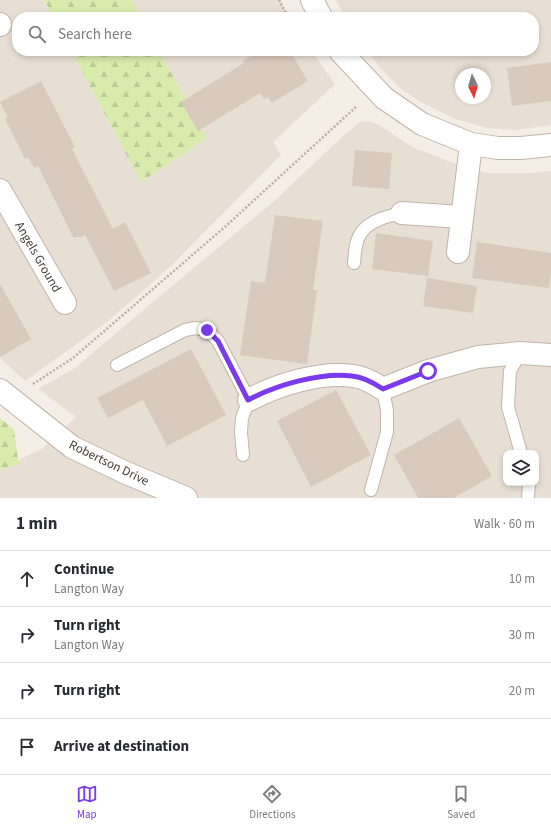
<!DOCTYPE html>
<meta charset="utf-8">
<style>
:root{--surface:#fff;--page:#f2f2f3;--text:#2b2b33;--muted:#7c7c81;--line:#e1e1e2;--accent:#7c3aed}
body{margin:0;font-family:"Source Sans 3",sans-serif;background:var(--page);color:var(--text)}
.controls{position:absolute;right:12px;bottom:12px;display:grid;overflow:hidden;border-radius:8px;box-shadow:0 2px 6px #0003}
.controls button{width:36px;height:36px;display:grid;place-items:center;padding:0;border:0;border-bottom:1px solid var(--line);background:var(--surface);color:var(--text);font:20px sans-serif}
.compass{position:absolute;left:455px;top:68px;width:36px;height:36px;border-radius:50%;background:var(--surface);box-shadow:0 2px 6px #0003;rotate:175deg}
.stop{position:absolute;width:12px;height:12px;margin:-9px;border:3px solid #7c3aed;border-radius:50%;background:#fff}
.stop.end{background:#7c3aed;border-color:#fff;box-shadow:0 1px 4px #0008}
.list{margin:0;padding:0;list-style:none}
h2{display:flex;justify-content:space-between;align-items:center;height:52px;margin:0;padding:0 16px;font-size:17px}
h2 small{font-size:13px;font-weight:400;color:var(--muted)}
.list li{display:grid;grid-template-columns:26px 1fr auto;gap:12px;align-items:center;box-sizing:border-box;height:56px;padding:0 16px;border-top:1px solid var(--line)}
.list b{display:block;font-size:15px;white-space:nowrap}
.list p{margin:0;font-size:13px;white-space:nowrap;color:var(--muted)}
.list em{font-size:13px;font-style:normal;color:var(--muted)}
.icon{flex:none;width:22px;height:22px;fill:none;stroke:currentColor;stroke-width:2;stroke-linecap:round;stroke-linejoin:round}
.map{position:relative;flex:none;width:551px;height:498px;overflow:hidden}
.search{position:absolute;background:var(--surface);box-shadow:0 2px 6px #0003;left:12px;right:12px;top:12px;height:44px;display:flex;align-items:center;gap:10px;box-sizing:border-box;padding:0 14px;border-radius:16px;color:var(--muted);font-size:15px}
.sheet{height:276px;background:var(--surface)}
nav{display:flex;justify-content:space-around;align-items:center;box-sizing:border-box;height:56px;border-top:1px solid var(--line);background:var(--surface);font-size:11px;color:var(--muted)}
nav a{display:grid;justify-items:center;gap:2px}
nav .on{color:var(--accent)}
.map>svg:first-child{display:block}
.residential{fill:#e8dfd4;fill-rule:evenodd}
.forest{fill:url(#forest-firs)}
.building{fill:#d9cabe}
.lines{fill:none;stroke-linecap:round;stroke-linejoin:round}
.lane-casing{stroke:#c0b4a9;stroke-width:14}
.street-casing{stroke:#c0b4a9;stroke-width:24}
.path{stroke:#c2ad99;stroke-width:2.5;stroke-dasharray:2 2;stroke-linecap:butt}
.lane{stroke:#fff;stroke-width:12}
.street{stroke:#fff;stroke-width:22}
.route{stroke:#7c3aed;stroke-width:5}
.labels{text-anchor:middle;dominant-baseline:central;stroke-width:4;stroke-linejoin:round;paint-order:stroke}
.street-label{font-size:13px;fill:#473d35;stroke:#fff}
</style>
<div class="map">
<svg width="551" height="498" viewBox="0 0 551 498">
<defs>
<pattern id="forest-firs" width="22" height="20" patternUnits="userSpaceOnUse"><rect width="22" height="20" fill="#d9eaad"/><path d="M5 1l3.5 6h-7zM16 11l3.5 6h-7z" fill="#bcca95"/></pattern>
</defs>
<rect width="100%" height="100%" fill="#f4eee7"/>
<!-- residential -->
<path class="residential" d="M0,0h43l10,17h-36v34h54l70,131 66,-44 -48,-87h152l24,33 -62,58 8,13 -110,111 -64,56 -82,59 -25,-23z
M131,0h149l8,17h-147z
M336,0h215v125l-35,5 -29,-2 -32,-9 -36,-18 -18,-12 -19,-19 -15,-19h167v-34h-189zM461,74h24v24h-24z
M369,121l10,4 35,23 34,13 38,12h47l18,-2v327h-551v-29l20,-5 -2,-4 24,-11 34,-32 -38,-28 37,-21 85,-72 113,-94 68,-64 19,-16zM506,453h30v30h-30z"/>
<!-- forest -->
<path class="forest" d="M44,0h87l10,17h-88z
M71,51h88l48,87 -66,44z
M0,418l14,12 4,30 2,4 -20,5z"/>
<!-- building -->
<path class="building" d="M259,51h29l3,6 2,-1 15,25 -36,22 -4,-6 -4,2 -4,-6 -62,38 -17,-29 63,-39 -1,-2z
M551,62v39l-39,5 -5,-38z
M41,81l34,66 -3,2 41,80 12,-7 26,51 -37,18 -29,-56 -3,2h-9l-35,-71 -4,2 -6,-11 -3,2 -20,-40 3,-2 -8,-15z
M355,150l37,3 -3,36 -37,-3z
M275,215l48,6 -10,69h4l-10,74 -67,-9 11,-74 14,2z
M376,233l57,8 -5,35 -56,-7z
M477,242l74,11v18l-2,17 -77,-10z
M427,278l50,8 -4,27 -50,-7z
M0,284l31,55 -31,18z
M191,349l35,66 -59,31 -24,-46 -35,18 -11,-20z
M336,390l35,65 -60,32 -34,-66z
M459,418l33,58 -38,22h-36l-24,-43z"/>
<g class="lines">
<defs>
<path id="lane" d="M354,263c1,-9 1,-22 7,-30 9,-13 27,-17 41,-20
M520,353l-10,18 -2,36 13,46
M117,365l68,-35 11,-2 11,2 11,11 31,59 -7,18 -1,14 2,23
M371,490l16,-58v-21l-4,-22
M528,498l1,-15"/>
<path id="street" d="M312,0l9,17
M0,25v-1
M340,51l44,47 38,26 49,20 27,4h23l30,-3
M0,190l65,113
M402,213l59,4
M458,252l13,-108
M0,390l72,57 52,25 62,26
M249,400c27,-15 72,-29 104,-24 11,1 21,7 30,13l45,-18 50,-14 42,-4 31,2"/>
</defs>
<!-- lane casing -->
<use href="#lane" class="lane-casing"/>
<!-- street casing -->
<use href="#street" class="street-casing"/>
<!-- path -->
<path class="path" d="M279,0l9,17
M33,384l40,-26 153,-132 131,-120"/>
<!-- lane -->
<use href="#lane" class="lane"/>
<!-- street -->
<use href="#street" class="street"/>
</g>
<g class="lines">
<!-- route -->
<path class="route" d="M207,330l11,11 30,59c28,-15 73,-28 104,-24 12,1 22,7 31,13l45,-18"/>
</g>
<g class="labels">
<!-- street labels -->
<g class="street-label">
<text transform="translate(38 257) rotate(60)">Angels Ground</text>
<text transform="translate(109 463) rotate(26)">Robertson Drive</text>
</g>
</g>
</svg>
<div class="controls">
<button><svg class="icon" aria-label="layers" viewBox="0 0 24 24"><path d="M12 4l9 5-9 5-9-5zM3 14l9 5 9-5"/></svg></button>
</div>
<svg class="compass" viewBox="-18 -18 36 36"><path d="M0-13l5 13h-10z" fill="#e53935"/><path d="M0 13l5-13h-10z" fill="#7c7c81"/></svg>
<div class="stop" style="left:428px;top:371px"></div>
<div class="stop end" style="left:207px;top:330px"></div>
<div class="search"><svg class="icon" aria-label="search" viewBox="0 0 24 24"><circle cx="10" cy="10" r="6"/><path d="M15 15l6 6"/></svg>Search here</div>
</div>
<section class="sheet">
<h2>1 min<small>Walk · 60 m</small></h2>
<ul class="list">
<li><svg class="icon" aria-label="ahead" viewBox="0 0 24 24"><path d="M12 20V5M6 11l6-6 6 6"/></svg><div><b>Continue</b><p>Langton Way</p></div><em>10 m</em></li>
<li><svg class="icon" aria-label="right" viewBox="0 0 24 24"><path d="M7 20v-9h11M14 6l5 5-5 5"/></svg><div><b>Turn right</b><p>Langton Way</p></div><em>30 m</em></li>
<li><svg class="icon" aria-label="right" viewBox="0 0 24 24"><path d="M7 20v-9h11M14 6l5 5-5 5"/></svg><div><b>Turn right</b></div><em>20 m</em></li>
<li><svg class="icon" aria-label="arrive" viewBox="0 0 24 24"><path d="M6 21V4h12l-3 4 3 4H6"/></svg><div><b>Arrive at destination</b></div></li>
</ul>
</section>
<nav>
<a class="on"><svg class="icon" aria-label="map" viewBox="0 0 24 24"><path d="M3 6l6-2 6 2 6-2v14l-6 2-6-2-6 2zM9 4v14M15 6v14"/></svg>Map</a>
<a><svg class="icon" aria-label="directions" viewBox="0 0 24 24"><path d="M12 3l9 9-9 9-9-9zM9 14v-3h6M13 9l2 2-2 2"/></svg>Directions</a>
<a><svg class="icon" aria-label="saved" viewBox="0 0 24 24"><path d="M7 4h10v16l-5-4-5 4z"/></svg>Saved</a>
</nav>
